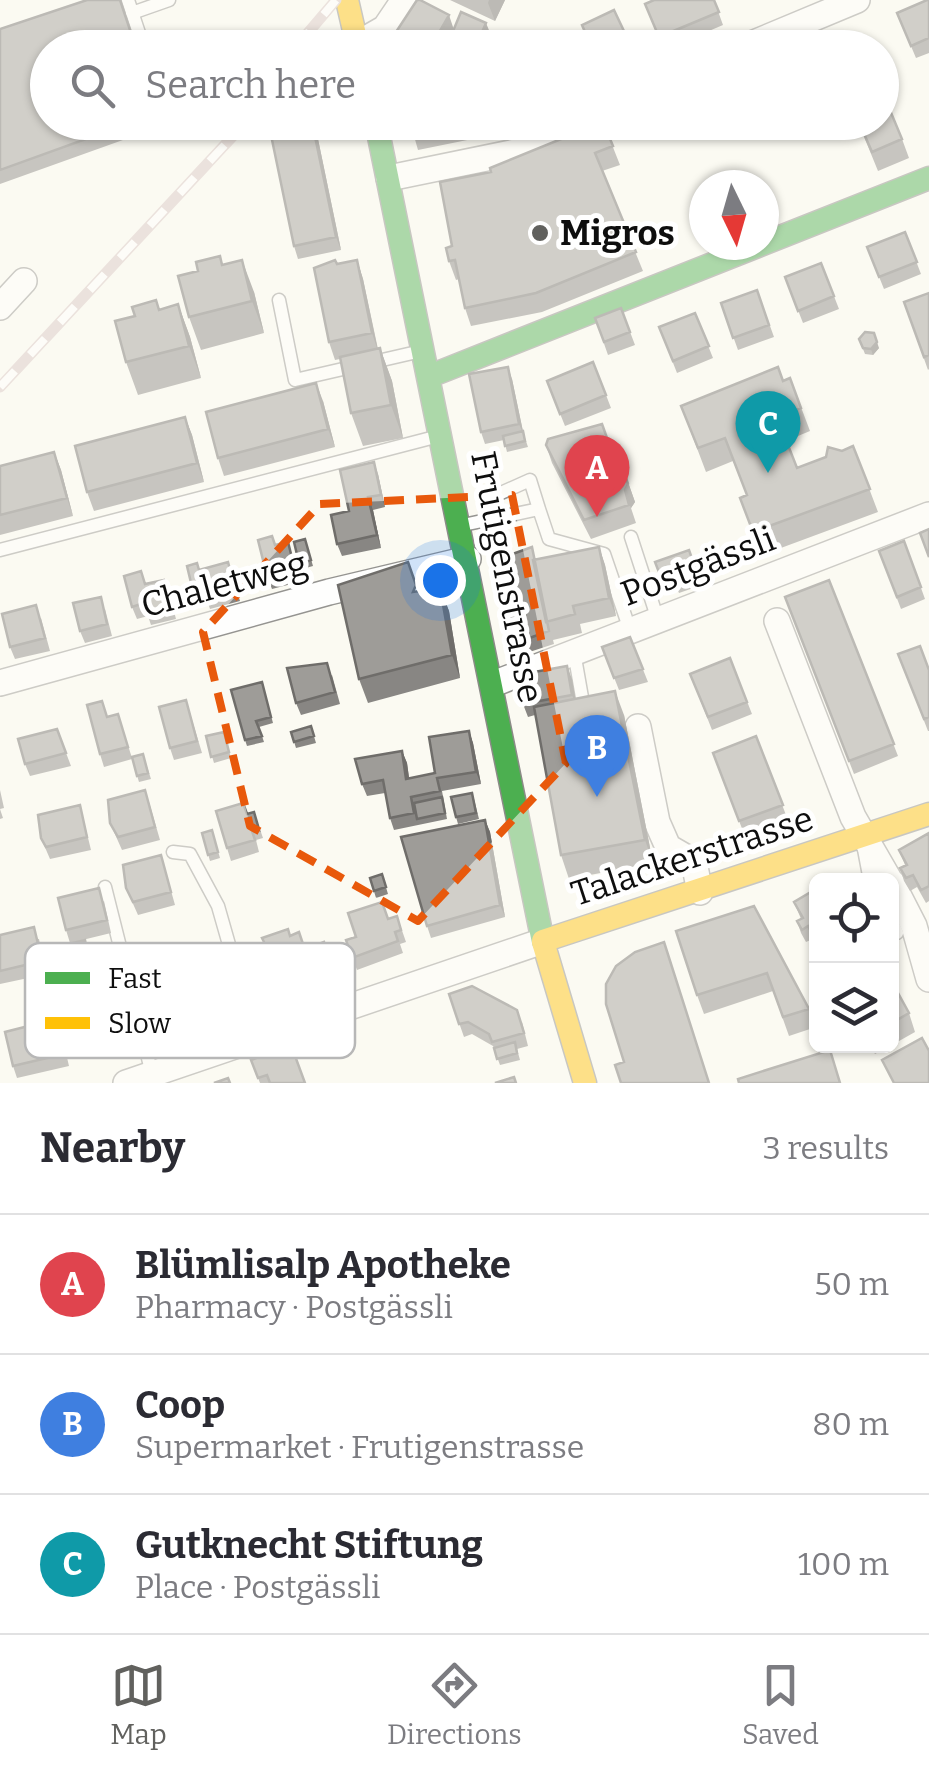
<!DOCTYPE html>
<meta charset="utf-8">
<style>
:root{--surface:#fff;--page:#f7f7f7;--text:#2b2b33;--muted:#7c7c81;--line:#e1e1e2;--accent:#61615e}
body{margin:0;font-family:Bitter,serif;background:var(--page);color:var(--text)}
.controls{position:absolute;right:30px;bottom:30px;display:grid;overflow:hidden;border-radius:15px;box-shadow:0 2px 8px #0004}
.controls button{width:90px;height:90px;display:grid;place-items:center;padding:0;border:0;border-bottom:2px solid var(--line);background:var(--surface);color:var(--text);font:50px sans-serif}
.compass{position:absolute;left:689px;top:170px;width:90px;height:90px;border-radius:50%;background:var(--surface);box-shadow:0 2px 8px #0004;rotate:175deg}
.you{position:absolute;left:440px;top:580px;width:35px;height:35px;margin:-25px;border:8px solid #fff;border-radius:50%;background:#1a73e8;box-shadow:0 0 0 15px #1a73e833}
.badge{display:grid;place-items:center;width:65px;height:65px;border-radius:50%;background:var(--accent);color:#fff;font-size:32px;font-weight:700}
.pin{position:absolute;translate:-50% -82px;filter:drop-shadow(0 2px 5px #0008)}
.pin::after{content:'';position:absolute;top:52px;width:35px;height:30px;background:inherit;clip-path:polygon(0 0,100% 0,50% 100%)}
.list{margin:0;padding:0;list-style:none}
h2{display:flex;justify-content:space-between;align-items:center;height:130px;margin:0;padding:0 40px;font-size:42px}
h2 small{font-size:32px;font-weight:400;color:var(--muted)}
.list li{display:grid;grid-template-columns:65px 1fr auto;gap:30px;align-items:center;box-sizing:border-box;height:140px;padding:0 40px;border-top:2px solid var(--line)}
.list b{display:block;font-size:38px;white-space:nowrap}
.list p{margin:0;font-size:32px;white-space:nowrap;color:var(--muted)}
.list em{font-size:32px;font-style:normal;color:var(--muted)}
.icon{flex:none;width:55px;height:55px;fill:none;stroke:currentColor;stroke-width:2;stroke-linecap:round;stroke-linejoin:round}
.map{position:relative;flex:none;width:929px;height:1083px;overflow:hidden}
.search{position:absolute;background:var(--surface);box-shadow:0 2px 8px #0004;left:30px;right:30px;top:30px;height:110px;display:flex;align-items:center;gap:25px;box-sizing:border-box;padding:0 35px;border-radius:55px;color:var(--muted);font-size:38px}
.sheet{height:550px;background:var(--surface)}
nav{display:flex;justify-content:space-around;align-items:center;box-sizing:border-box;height:140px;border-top:2px solid var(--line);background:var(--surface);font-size:28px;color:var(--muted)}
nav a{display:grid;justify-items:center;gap:5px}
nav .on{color:var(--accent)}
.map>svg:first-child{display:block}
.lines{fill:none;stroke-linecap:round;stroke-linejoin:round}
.lane-casing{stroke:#959491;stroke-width:15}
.street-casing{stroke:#959491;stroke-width:28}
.fast-casing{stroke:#8b8b87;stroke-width:25}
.slow-casing{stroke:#8b8b87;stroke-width:25}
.lane{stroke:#fefefd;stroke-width:12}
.street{stroke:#fefefd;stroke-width:25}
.fast{stroke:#4caf50;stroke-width:22}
.slow{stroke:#ffc107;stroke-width:22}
.rail-casing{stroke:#d8c6c3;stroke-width:11}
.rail{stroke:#fff;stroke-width:8;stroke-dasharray:22;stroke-linecap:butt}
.wall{fill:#888683}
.shaded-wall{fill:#6f6d6a}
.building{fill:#9e9c98;stroke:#6f6d6a;stroke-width:2.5}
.marked{fill:none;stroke:#e8590c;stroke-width:8;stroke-dasharray:20 12;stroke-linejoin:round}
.poi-dot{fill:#61615e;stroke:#fff;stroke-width:4}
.labels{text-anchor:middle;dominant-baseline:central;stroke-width:10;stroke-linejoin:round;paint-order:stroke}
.poi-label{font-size:35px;font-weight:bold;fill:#0e0e0e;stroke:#fff;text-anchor:start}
.street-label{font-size:35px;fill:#0e0e0e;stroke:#fff}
.key{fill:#fff;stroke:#b7b7b7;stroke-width:2.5}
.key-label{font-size:28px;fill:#0e0e0e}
</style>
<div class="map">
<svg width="929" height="1083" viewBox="0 0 929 1083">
<rect width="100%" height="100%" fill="#fbfaf2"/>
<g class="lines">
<defs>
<path id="lane" d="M128,0l16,48
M132,13l37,-13
M279,300l16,80 122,-28
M497,517l-5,-20 38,-17 9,29
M463,525l76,-16 10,30 55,15 26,76
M631,537l27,83
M0,550l435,-113
M574,652l9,51
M863,844l7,37
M173,852l17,2 28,52 38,133
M105,887l47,187
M892,922l5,11"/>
<path id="street" d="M357,44l28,-16 19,-28
M742,48l115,-48
M389,178l146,-30 51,-26
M0,307l24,-26
M777,621l76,196 37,64
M0,683l329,-91 139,-33
M493,684l436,-169
M638,727l19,95 11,25 26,15 6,30
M892,883l22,43 15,53
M126,1083l417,-142"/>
<path id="fast" d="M376,122l167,820
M430,376l499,-198"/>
<path id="slow" d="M347,0l11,48
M543,941l386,-127
M543,942l42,141"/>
</defs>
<!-- lane casing -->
<use href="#lane" class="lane-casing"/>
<!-- street casing -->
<use href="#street" class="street-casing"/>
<!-- fast casing -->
<use href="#fast" class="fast-casing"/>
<!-- slow casing -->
<use href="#slow" class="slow-casing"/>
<!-- lane -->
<use href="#lane" class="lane"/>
<!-- street -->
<use href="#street" class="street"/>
<!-- fast -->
<use href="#fast" class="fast"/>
<!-- slow -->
<use href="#slow" class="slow"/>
<defs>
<path id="rail" d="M295,48l41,-48
M0,387l246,-265"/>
</defs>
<!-- rail casing -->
<use href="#rail" class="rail-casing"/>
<!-- rail -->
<use href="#rail" class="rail"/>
</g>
<!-- wall -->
<path class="wall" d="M450,0h55l-10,21z
M714,0l9,25 -54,23h-6l-18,-44z
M929,0v53l-13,5 -19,-45z
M0,29l48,93h113l1,4 -162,58z
M454,29l37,6 -6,13h-30l-3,-9 -5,9z
M410,122h74l3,14 -69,14z
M603,122l17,43 -18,6 41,100 -101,41 -71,14 -6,-18 -6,-29 -3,1 -7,-19 3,-15 39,-74z
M815,122h34l-29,12z
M858,122h24l20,17 7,19 -31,13z
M313,127l5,12 23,111 -43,9 -4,-13z
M905,232l16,42 -37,15 -17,-42z
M220,256l3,9 31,27 10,41 -63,17 -12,-33 9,-46z
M357,260l6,19 15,70 2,-1 12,33 11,57 -40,8 -12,-33 -11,-54 -5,1 -6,-18 8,-78z
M821,263l18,46 -36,14 -18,-46z
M757,290l17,47 -36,13 -17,-47z
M929,293v76l-1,1 -24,-68z
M178,304l12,33 11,41 -63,17 -12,-33 34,-53z
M621,308l14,37 -27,10 -13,-37z
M695,313l18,45 -36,15 -18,-46z
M859,339l20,9 -6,7 -8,-1z
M790,378l20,53 -24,10 11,27 56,-22 25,66 -116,43 -22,-57 7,-3 -14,-34 -27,11 -25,-66z
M512,379l11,53 5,15 -21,5 -3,-12 -19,4 -4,-12z
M547,381l59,14 5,13 -46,18z
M323,401l12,46 -111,29 -6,-18z
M185,417l7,18 12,47 -110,29 -7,-19z
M607,438l13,22 15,42 -4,6 5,15 -45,16 -39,-76 -6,-18z
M54,452l7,18 12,46 -73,19v-69z
M378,474l7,33 -12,3 8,38 -39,8 -5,-12 12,-33z
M272,536l4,9 16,10 7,27 -27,7 -5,-13z
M305,539l8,27 -11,3 -3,-6z
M904,541l21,58 -24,10 -22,-58z
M599,547l6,18 11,51 -36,8 2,9 -29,7 1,4 -40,13 -4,-12 26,-86z
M689,550l13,35 -23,8 -4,-9 -11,3 -9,-25z
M228,562l12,39 -30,8 -4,-12 -10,2 -4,-12 7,-17z
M829,580l69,176 -44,18 -69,-177z
M146,584l23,8 7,27 -25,6 -3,-9 -11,3 -5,-12z
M440,588l9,23 11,67 -92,25 -9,-24 60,-88z
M105,609l7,27 -27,7 -5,-12z
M41,618l9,33 -35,8 -5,-12z
M630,637l18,45 -29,8 -17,-43z
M898,654l31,16v61h-1z
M730,658l22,56 -40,16 -22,-56z
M332,675l8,29 -39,11 -5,-12z
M572,679l3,20 49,16 29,148 -84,16 -8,-24 -26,-140 -7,2 -5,-13z
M262,682l11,41 -14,4 5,15 -17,4 -2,-6z
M186,700l16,53 -28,7 -4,-12z
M118,714l14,44 11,-4 8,25 -12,3 -7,-23 -28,8 -4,-13 8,-38z
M57,729l14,37 -41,10 -5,-12z
M469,731l4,12 8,41 -39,7 5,28 -53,11 -4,-12 -5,-25 -18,3 -5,-12 40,-33 5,12 2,15 26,-5z
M224,732l7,26 -17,5 -8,-27z
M291,732l22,1 3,10 -20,5z
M756,736l33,87 -43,16 -33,-86z
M0,790l4,18 -4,1 3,9 -3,1z
M474,799l5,20 -21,5 -2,-7z
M149,802l11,38 -38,10 -12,-27z
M80,805l11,45 -41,9 -9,-21z
M254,812l9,26 -7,2 3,12 -28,9 -4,-13 20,-34z
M485,820l5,12 15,85 -74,21 -4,-12z
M212,830l8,28 -10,3 -8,-28z
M929,833v68l-3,2 -9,-16 -7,4 -6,-10 -4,-13 5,-3 -6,-15z
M161,855l14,50 -37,10 -12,-27z
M382,874l6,20 -12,4 -6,-20z
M816,889v57l-3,-7 -7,3 -5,-9 -4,-12 4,-2 -7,-17z
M104,901l7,32 -41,10 -4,-13z
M754,906l55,103 7,18 -27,9 -16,-45 -69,23 -7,-19z
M397,916l9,26 -6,2 3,9 -46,17 -11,-30z
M299,932l11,33 -8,3 3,10 -31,11 -16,-42z
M0,935l39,4 8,35 -47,10z
M324,942l9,26 -13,5 -9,-26z
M69,944l18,3 2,9 -15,4z
M187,955l19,55 -20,7 -3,-8 -12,4 -14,-41 13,-4z
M83,981l6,21 36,4 7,26 -6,1 3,14 -26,6 -5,-13 -4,1 -10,-37 -9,2 -7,-22z
M892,982l17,31 6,19 -23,13z
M449,994l73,28 6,24 -11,3 3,11 -20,5 -7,-19 -21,-12 -8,3z
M61,1032l8,34 -52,12 -4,-12z
M870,1046h20l-15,8z
M251,1060l54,23h-45z"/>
<!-- shaded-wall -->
<path class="shaded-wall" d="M489,0h16l-10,21 -7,-18z
M449,15l6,18 -4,3 1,3 -5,9h-13l-1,-5z
M486,23l5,12 -6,13h-9z
M313,127l5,12 23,111 -5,-13z
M242,260l12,32 10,41 -12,-32z
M357,260l6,19 15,72 -6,-18z
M178,304l12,33 11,41 -12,-32z
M877,342l2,6 -6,7 -2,-6z
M380,348l12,33 11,57 -12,-33z
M508,367l4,12 12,57 -5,-12z
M316,383l7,18 12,46 -7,-18z
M185,417l7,18 12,47 -7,-19z
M614,442l21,60 -4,6 5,15 -11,-33z
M54,452l7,18 12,46 -6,-18z
M374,462l4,12 7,33 -4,-12z
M368,497l5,13 8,38 -4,-13z
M599,547l6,18 11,51 -7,-18z
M440,588l9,23 11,67 -8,-23z
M567,666l5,13 5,29 -5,-13z
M615,691l9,24 29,148 -8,-23z
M469,731l4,12 8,41 -5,-12z
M402,751l5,12 4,29 -5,-13z
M485,820l5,12 15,85 -5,-12z"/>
<!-- building -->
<path class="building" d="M87,0h33l16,48h-88v74h85l-133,48v-141z
M417,0h3l29,15 -16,28 1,5h-38l-2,-13z
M654,0h60l5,12 -60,25 -14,-33z
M927,0h2v38l-18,8 -14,-33z
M614,10l18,38h-40l-10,-23z
M461,12l25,11 -10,23 -25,-10z
M882,91l20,48 -30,13 -13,-30h23z
M410,122h45l-44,9z
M603,122l10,24 -18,7 41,99 -100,41 -71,15 -10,-48 -6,1 -3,-13 6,-2 -12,-64 51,-10 -1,-4z
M313,127l23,110 -42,9 -23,-111z
M905,232l12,30 -38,15 -12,-30z
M220,256l2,9 20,-5 10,41 -63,16 -11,-41 20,-5 -2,-9z
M335,260l2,4 20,-4 15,73 -43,9 -15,-74z
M821,263l13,33 -36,15 -13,-34z
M757,290l12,35 -36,13 -12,-35z
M929,293v62l-5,2 -20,-55z
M156,300l3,10 19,-6 11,42 -63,16 -11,-41 20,-5 -3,-9z
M621,308l9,24 -26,10 -9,-24z
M695,313l14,33 -36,15 -14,-34z
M865,332l9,1 3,9 -6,7 -8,-1 -4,-9z
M380,348l11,57 -40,8 -11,-56z
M593,362l13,33 -46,19 -13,-33z
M508,367l11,57 -38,8 -12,-58z
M778,367l5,14 7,-3 11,30 -24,9 20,51 29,-11 2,-10 14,4 11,-5 17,43 -117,43 -13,-34 7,-3 -22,-57 -27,10 -17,-42z
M316,383l12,46 -110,29 -12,-46z
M185,417l12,46 -110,29 -12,-46z
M602,424l5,14 7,4 14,42 -3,6 4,15 -45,15 -38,-75 2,-6z
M523,431l2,10 -20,5 -2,-10z
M54,452l13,46 -67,17v-49z
M374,462l7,33 -13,2 9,38 -40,9 -6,-29 18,-4 -9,-41z
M929,529v28l-9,-24z
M272,536l3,9 13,-3 7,28 -28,6 -9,-36z
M305,539l6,21 -12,3 -5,-21z
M904,541l17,46 -24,10 -18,-46z
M532,547l17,84 -39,14 -17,-84z
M599,547l10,51 -36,8 2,8 -29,8 -13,-62z
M689,550l8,23 -23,8 -3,-10 -11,4 -5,-13z
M228,562l7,26 -29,8 -4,-12 -10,3 -5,-21 10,-3 2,7z
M408,562l8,23 -3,7 27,-4 12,67 -93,24 -21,-94z
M141,571l4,13 19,-4 7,26 -25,7 -2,-10 -12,4 -8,-31z
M829,580l65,164 -45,17 -64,-164z
M101,597l6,27 -27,7 -7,-28z
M36,605l9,33 -35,9 -8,-33z
M630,637l13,32 -29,9 -12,-31z
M920,646l9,24v47l-5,2 -26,-65z
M730,658l17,44 -39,15 -18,-43z
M327,663l8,29 -39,11 -9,-35z
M567,666l5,29 -49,9 -5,-29z
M262,682l9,35 -15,4 6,15 -17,4 -14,-50z
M615,691l30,149 -84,15 -27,-148z
M186,700l11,41 -27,7 -11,-41z
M102,701l5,16 11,-3 10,33 -28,7 -13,-49z
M311,726l3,10 -20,6 -3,-10z
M57,729l9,24 -41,11 -7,-25z
M469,731l7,41 -39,6 3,13 -29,6 3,16 -24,5 -7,-38 -21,4 -7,-25 47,-8 4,28 29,-6 -6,-36z
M224,732l5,20 -18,5 -5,-21z
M756,736l27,69 -44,16 -26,-68z
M143,754l5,19 -11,3 -5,-19z
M145,790l10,37 -37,10 -8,-14 -2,-23z
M472,793l4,20 -20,4 -5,-20z
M442,797l3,16 -28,6 -3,-16z
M243,803l4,11 7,-2 4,14 -7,2 4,12 -28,8 -11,-37z
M80,805l7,32 -41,10 -5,-9 -3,-23z
M485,820l15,85 -73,21 -26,-89z
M212,830l6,22 -10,3 -6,-22z
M929,833v53l-8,4 -8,-15 -7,3 -6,-10 7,-3 -8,-15z
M161,855l10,37 -38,10 -7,-14 -3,-23z
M382,874l4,13 -12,4 -4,-13z
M99,888l8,32 -41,10 -8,-32z
M816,889v52l-8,-15 -6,4 -5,-9 6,-3 -9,-16z
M382,902l6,17 9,-3 4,14 -6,2 3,9 -46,17 -6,-18 10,-3 -8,-24z
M754,906l55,103 -26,8 -16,-44 -70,22 -21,-64z
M34,927l8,34 -42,10v-36z
M288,929l2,7 9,-4 7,21 -8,3 3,10 -32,11 -11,-30 7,-3 -3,-6z
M85,940l2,10 -16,4 -2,-10z
M324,942l7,20 -13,4 -7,-19z
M664,942l45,141h-88l-6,-18 9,-3 -18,-58v-20l10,-18 19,-14z
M892,982l17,31 -17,10z
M472,986l45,24 7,23 -32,9 -3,-8 -21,-12 -9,2 -10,-30z
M56,1019l8,35 -51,12 -8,-34z
M922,1038l7,13v32h-35l-12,-23z
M515,1042l2,11 -20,6 -3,-11z
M291,1045l14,38h-35l-3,-8 -9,3 -7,-18z
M830,1050l10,33h-101l-1,-4z
M514,1077l2,6h-21z
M228,1078l2,5h-16z"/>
<!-- marked area -->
<path d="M0 0H929V1083H0ZM512,495l54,268 -148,158 -168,-95 -47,-194 117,-128z" fill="#fbfaf2" fill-opacity=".55" fill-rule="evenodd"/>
<path class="marked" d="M512,495l54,268 -148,158 -168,-95 -47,-194 117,-128z"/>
<!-- markers -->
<circle class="poi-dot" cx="540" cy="233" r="10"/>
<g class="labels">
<!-- poi labels -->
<g class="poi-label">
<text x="560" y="233">Migros</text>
</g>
<!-- street labels -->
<g class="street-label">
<text transform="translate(698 566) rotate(-21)">Postgässli</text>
<text transform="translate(507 577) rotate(79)">Frutigenstrasse</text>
<text transform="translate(224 584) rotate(-15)">Chaletweg</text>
<text transform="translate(692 856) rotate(-18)">Talackerstrasse</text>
</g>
</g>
<!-- legend -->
<rect x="25" y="943" width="330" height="115" rx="15" class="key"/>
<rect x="45" y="972" width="45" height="12" fill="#4caf50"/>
<rect x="45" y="1017" width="45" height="12" fill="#ffc107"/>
<g class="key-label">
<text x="108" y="988">Fast</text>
<text x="108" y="1033">Slow</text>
</g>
</svg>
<div class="controls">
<button><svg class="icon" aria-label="locate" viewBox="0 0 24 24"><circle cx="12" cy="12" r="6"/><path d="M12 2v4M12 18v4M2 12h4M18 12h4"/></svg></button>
<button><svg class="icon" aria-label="layers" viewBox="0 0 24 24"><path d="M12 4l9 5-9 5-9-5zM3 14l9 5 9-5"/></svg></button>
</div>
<svg class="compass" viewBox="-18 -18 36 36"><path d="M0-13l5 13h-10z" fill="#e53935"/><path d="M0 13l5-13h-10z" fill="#7c7c81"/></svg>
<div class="you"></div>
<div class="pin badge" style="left:597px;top:517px;background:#e0444e">A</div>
<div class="pin badge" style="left:597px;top:797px;background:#3f7fe0">B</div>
<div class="pin badge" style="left:768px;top:473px;background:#0f9aa8">C</div>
<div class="search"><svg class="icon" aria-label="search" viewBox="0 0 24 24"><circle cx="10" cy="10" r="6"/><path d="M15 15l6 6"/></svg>Search here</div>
</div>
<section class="sheet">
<h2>Nearby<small>3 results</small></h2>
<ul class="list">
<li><span class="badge" style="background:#e0444e">A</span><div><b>Blümlisalp Apotheke</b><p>Pharmacy · Postgässli</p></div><em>50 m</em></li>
<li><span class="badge" style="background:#3f7fe0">B</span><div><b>Coop</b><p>Supermarket · Frutigenstrasse</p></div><em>80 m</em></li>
<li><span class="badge" style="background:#0f9aa8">C</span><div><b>Gutknecht Stiftung</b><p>Place · Postgässli</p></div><em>100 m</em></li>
</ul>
</section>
<nav>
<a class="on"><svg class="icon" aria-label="map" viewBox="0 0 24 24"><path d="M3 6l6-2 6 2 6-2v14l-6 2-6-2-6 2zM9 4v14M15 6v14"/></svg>Map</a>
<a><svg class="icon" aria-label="directions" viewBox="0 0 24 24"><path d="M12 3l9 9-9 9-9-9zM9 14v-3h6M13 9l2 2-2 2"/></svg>Directions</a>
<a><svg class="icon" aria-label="saved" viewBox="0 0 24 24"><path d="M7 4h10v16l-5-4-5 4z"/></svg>Saved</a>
</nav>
